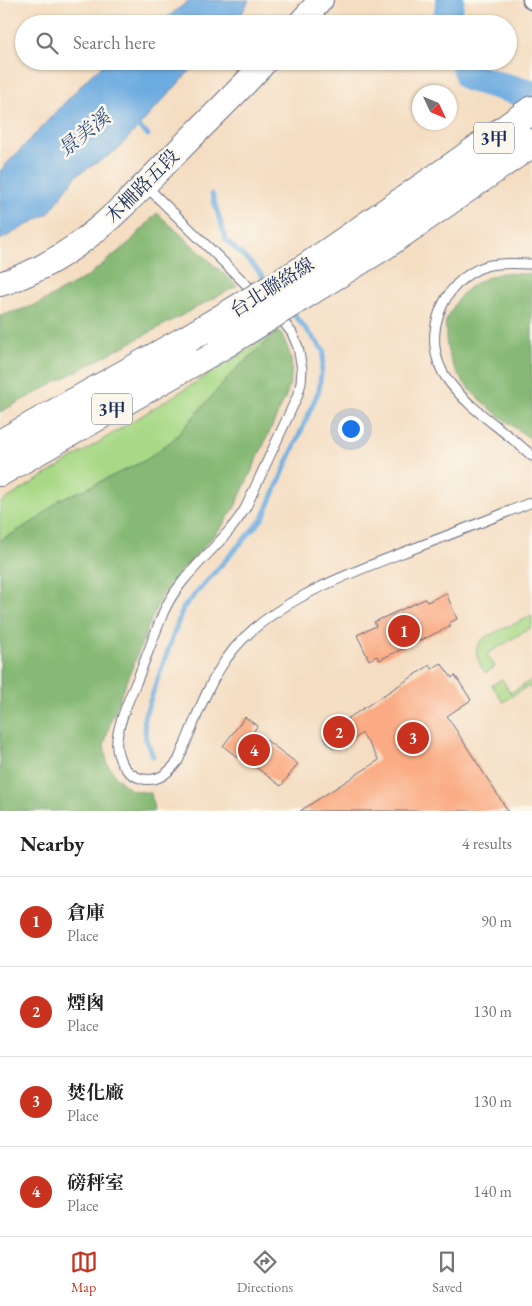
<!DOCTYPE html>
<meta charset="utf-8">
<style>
:root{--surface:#fff;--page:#f2f2f2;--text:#222;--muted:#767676;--line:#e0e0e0;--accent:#c8321e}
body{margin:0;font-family:"EB Garamond","Noto Serif TC",serif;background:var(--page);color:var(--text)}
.compass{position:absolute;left:412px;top:85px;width:45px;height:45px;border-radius:50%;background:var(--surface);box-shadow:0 1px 4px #0004;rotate:134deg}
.you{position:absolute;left:350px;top:428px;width:18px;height:18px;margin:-12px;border:4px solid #fff;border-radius:50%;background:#1a73e8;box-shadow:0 0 0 8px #1a73e833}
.badge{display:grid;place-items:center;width:32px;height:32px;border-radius:50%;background:var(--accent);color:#fff;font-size:16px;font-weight:700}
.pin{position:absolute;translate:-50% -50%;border:2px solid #fff;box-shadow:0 1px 5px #0006}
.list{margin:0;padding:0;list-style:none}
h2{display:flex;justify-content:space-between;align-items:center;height:65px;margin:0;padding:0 20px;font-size:21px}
h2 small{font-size:16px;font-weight:400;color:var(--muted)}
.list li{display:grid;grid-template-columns:32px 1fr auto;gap:15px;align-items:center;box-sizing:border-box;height:90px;padding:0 20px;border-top:1px solid var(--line)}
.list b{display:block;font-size:19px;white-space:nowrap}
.list p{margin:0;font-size:16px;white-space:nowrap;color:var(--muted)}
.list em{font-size:16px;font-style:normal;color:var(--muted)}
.icon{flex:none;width:28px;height:28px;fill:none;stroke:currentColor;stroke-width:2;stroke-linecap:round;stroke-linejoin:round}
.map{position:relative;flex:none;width:532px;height:811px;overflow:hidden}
.search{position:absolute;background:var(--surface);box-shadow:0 1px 4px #0004;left:15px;right:15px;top:15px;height:55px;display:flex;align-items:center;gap:12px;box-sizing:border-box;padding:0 18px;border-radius:28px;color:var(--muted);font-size:19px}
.sheet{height:425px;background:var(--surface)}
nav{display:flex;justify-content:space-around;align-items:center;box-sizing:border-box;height:70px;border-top:1px solid var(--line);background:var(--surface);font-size:14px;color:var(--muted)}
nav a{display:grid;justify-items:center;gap:2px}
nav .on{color:var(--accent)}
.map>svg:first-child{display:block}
.green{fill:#a9d987;stroke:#628472}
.forest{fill:#86b974;stroke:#507469}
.water{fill:#6dace0;stroke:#446e9f}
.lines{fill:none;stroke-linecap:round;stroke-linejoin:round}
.stream{stroke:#6dace0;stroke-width:5}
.river{stroke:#6dace0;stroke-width:29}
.building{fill:#faab83}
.service-casing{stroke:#676c81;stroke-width:11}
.minor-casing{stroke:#676c81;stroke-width:19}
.secondary-casing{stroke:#676c81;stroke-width:26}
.motorway-casing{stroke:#676c81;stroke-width:30}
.service{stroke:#fff;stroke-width:9}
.minor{stroke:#fff;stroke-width:16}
.secondary{stroke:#fff;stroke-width:24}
.motorway{stroke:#fff;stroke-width:28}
.motorway-bridge-casing{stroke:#676c81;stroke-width:30;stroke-linecap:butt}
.motorway-bridge{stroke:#fff;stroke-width:28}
.labels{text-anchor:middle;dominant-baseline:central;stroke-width:5;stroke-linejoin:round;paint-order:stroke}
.shield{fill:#fbf7ec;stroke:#5e6b89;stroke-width:1}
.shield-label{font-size:18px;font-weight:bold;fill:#1b2f5e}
.street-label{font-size:19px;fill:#1b2f5e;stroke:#fbf7ec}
.water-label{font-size:20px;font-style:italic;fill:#345485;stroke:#fbf7ec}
</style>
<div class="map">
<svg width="532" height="811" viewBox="0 0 532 811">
<rect width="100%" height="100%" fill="#fbf7ec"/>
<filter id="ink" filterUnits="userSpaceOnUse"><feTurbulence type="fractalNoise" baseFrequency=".02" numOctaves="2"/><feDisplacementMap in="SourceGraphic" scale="10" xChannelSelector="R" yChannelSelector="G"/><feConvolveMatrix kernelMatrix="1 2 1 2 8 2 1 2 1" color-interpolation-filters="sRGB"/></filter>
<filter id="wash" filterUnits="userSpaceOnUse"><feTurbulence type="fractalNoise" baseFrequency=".0096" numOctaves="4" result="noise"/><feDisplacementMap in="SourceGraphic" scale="20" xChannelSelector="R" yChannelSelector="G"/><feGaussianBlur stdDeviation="1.12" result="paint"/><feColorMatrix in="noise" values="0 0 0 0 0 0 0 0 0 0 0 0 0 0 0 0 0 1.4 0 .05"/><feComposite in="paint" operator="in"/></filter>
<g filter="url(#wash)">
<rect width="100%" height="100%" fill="#f4ddc1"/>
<!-- green -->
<path class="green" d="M279,331l-43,38 -62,70 -28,21 -65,31 -21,8 -21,19 -39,23v-38z
M532,616v11l-45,27 8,13 -10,6c-8,-13 -14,-25 0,-36z
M502,679l8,14 22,-13v11l-4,-5 -25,16 -11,-17z"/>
<!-- forest -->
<path class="forest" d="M157,213l80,73 -237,126v-96l36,-11 52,-29 42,-34z
M502,273l30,1v166c-34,-26 -86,-56 -86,-105 0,-5 -1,-11 0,-15 2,-5 6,-10 8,-14 10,-19 28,-28 48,-33z
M279,331c15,25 16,40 6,67l-50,109 -15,22 -50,54 -13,22 -46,115 -7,25 3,18 9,14 15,13 20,3 3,18h-154v-270l39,-23 21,-19 21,-8 65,-31 28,-21 62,-70z"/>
<!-- water -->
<path class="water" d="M190,0h59l-9,17 -6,7h-76z
M108,61h91l-83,90 -39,24 -28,38 -49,27v-69l92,-97z"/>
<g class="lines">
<!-- stream -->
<path class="stream" d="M135,124l13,11
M212,194l14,46 29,27 12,15
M153,756l-7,-17 -2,-21 39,-110 80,-90 56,-128 5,-39 -32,-39"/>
<!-- river -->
<path class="river" d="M450,0l-2,15 3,9
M464,61l5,16 63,18"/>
</g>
<g id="blocks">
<!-- building -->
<path class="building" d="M446,593l11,26 -8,4 2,3 -72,34 -2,-4 -8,4 -12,-25 19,-9 -2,-4 51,-23 2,3z
M441,663l11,15 3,-3 16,25 -24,16 61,95h-208l79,-51 -17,-27 -19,15h-9l-5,-3 -5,-9 1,-10 4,-4 9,-4 9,1 83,-54 2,4z
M245,717l12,9 -3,5 44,33 -17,22 -42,-31 -2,2 -14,-11z"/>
</g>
</g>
<g filter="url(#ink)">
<use href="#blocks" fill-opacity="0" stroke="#676c81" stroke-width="1"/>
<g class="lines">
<defs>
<path id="service" d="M146,186l110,108
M532,264c-15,0 -31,-2 -46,2 -45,14 -67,74 -39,113 22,31 58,51 85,77
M278,315l14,18 6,14 4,22 -1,14 -4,14 -51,110c-22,38 -64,64 -82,104 -9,22 -17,44 -26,67 -8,19 -18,40 -21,61 -2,18 8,36 26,40 16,3 26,-7 35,-18 15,-34 27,-73 49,-103 39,-56 126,-86 188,-110 39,-15 78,-30 117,-46"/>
<path id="minor" d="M531,0l1,1"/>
<path id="secondary" d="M299,24l22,-24
M0,284c76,-23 123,-78 178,-133 29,-30 60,-59 88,-90"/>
<path id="motorway" d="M301,271l154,-106 77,-55
M323,283l62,-38 147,-102
M0,444l189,-106
M0,472l223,-127"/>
</defs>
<!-- service casing -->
<use href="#service" class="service-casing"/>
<!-- minor casing -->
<use href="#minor" class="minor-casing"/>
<!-- secondary casing -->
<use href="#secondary" class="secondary-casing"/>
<!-- motorway casing -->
<use href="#motorway" class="motorway-casing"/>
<!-- service -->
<use href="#service" class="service"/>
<!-- minor -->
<use href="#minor" class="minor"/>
<!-- secondary -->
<use href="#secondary" class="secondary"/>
<!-- motorway -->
<use href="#motorway" class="motorway"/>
<defs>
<path id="motorway-bridge" d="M189,338l112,-67
M223,345l100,-62"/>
</defs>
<!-- motorway-bridge casing -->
<use href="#motorway-bridge" class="motorway-bridge-casing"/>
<!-- motorway-bridge -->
<use href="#motorway-bridge" class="motorway-bridge"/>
</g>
</g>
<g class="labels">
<!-- shield labels -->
<g class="shield">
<rect x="474" y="122.5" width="40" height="31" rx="4"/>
<rect x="92" y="393.5" width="40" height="31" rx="4"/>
</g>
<g class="shield-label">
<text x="494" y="138">3甲</text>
<text x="112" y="409">3甲</text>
</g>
<!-- street labels -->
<g class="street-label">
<text transform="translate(142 186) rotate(-45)">木柵路五段</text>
<text transform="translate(272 287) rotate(-32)">台北聯絡線</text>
</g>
<!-- water labels -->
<g class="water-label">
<text transform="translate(84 133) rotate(-39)">景美溪</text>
</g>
</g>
</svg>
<svg class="compass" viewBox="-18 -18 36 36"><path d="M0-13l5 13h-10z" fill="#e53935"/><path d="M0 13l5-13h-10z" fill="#767676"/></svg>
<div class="you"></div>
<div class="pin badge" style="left:404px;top:631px">1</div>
<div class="pin badge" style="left:339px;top:732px">2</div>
<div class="pin badge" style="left:413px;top:738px">3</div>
<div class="pin badge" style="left:254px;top:750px">4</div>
<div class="search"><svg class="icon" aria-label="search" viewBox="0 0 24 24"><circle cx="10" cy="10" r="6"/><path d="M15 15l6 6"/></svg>Search here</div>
</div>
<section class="sheet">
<h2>Nearby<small>4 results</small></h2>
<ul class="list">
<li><span class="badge">1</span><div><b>倉庫</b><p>Place</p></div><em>90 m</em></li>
<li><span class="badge">2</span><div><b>煙囪</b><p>Place</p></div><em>130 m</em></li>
<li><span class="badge">3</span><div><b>焚化廠</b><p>Place</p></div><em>130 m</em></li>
<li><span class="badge">4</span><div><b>磅秤室</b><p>Place</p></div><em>140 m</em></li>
</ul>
</section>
<nav>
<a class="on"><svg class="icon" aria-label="map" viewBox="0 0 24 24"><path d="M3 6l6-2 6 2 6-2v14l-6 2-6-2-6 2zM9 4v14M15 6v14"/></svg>Map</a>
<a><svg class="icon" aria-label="directions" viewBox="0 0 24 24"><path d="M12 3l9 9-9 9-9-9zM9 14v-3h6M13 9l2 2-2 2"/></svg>Directions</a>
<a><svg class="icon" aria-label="saved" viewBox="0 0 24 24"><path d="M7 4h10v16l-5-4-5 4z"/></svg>Saved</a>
</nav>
